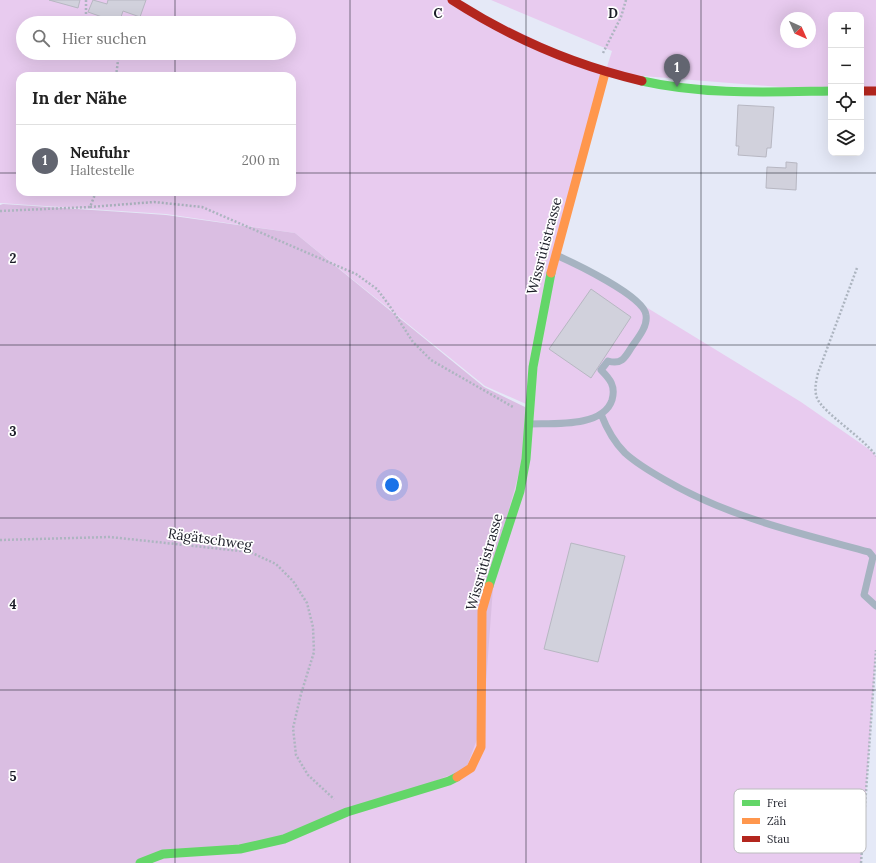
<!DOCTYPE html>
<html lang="de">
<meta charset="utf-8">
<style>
:root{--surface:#fff;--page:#f6f6f6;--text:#222;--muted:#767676;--line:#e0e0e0;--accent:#626570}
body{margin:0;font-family:Lora,serif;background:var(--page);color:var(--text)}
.controls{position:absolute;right:12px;top:12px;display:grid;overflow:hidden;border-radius:8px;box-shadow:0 4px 16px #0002}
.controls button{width:36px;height:36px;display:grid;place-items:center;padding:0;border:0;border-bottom:1px solid var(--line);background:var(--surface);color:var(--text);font:20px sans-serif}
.compass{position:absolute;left:780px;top:12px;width:36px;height:36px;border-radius:50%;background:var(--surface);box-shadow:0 4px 16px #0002;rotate:135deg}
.you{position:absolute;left:392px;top:485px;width:14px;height:14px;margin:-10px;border:3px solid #fff;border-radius:50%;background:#1a73e8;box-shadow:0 0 0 6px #1a73e833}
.badge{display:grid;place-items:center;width:26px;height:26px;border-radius:50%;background:var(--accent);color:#fff;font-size:13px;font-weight:700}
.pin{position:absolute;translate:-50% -33px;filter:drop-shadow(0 1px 2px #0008)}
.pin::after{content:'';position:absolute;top:21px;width:14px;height:12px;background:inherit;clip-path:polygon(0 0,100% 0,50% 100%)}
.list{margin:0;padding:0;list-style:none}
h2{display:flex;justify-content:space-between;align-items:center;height:52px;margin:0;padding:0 16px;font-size:17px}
h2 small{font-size:13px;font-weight:400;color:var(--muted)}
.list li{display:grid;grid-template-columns:26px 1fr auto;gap:12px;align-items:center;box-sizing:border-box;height:72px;padding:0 16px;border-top:1px solid var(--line)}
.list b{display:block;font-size:15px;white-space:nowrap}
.list p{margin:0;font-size:13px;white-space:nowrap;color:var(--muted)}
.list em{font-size:13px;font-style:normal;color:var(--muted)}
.icon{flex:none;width:22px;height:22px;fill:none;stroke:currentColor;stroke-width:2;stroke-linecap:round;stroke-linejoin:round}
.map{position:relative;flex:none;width:876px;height:863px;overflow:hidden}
.search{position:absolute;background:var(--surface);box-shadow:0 4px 16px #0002;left:16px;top:16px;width:280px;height:44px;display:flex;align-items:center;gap:10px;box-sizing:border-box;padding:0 14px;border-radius:22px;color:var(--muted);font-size:15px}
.panel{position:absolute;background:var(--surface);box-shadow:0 4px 16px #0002;left:16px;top:72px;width:280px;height:124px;border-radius:12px}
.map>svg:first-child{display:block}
.green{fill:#e8cbef;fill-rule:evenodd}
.forest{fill:#dabee2}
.building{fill:#d1d1dc;stroke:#b7b7c2}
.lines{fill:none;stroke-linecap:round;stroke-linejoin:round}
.path{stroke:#adb5c0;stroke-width:2.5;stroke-dasharray:2 2;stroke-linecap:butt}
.lane{stroke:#a6b3c1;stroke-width:7}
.fast{stroke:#63d668;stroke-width:9}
.slow{stroke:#ff974d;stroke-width:9}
.jam{stroke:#b3261e;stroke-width:9}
.grid{fill:none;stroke:#1c1e28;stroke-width:1;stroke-opacity:0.55}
.labels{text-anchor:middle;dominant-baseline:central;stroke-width:3.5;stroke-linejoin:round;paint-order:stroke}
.street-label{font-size:14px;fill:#1c1e28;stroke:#fff}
.key{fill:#fff;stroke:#bbbcbe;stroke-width:1}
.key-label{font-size:11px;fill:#1c1e28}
.grid-label{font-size:13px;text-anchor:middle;font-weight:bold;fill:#1c1e28;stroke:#fff;stroke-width:3.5;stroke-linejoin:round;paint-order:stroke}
</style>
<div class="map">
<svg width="876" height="863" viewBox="0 0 876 863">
<rect width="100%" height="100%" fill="#e5e9f7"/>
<!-- green -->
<path class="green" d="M0,0h452l153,73 7,-22 -121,-51h385v91h-15v-76h-30v76l-226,-18 -49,179 245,150 72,50 3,4v194l-15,213h-721l340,-210 46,-249 -41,-18 -190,-153 -129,-19 -166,-11zM786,18h24v24h-24zM23,23h266v30h-266zM20,76h272v116h-272z"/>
<!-- forest -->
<path class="forest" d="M3,204l163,11 129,18 189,154 41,20 -1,47 -29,107 -12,162 -17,46 -182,70 -144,24h-140v-658z"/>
<!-- building -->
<path class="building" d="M49,0h31l-2,8z
M93,0l14,4 1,-4h38l-6,17 -17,-6 -4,12 -31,-11z
M738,105l36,2 -3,41h-4l-1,9 -28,-2 1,-9h-3z
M786,162l11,1 -1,27 -30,-2 1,-21 19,1z
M591,289l40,28 -40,61 -42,-29z
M571,543l54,13 -27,106 -54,-13z"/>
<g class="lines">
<!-- path -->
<path class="path" d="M86,0v21l6,2
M603,53l18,-36 5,-17
M116,76l3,-23
M90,207l64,-5 48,5 154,67 21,15 12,16 24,37 18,18 82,47
M0,211l90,-4 6,-15
M857,268l-39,105c-2,9 -4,17 -1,25 6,15 47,40 59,58
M0,540l110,-3 140,15 26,12 17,17 14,22 6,24 1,25 -13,42 -8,34 3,27 12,20 26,24
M861,863l15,-213"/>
<!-- lane -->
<path class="lane" d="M601,414c5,13 14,29 24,39 12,11 26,19 40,27 63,37 134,53 204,72l4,5 -9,38 12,11
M529,424c23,-1 74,4 83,-24 4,-14 -2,-21 -11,-30l7,-9c13,4 17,-3 23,-13 6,-9 17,-21 15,-33 -2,-19 -72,-52 -90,-60"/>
<!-- fast -->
<path class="fast" d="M642,81c62,14 126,11 189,10
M489,586l31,-95 6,-32 7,-92 18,-94
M140,863l23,-9 77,-5 44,-10 63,-27 102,-31 8,-4"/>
<!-- slow -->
<path class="slow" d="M551,273l54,-200
M457,777l14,-9 10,-21 1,-136 7,-25"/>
<!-- jam -->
<path class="jam" d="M452,0c59,38 121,65 190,81
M861,91h15"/>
</g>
<!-- grid -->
<path class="grid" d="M175,0v23M350,0v863M526,0v863M701,0v863M175,53v23M0,173h20M292,173h584M175,192v671M0,345h876M0,518h876M0,690h876"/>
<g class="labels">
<!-- street labels -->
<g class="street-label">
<text transform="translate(544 246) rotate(-75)">Wissrütistrasse</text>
<text transform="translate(210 539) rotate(8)">Rägätschweg</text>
<text transform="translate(484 562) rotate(-74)">Wissrütistrasse</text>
</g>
</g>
<!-- legend -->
<rect x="734" y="789" width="132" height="64" rx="6" class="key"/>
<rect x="742" y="800" width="18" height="6" fill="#63d668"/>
<rect x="742" y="818" width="18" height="6" fill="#ff974d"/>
<rect x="742" y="836" width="18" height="6" fill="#b3261e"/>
<g class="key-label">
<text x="767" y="807">Frei</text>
<text x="767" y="825">Zäh</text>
<text x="767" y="843">Stau</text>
</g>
<g class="grid-label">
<text x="438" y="18">C</text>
<text x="613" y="18">D</text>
<text x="13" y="263">2</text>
<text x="13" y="436">3</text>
<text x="13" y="609">4</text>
<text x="13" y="781">5</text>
</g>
</svg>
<div class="controls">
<button>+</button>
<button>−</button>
<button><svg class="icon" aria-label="locate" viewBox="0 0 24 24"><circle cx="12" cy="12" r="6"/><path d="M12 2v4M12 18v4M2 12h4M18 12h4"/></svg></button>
<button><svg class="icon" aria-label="layers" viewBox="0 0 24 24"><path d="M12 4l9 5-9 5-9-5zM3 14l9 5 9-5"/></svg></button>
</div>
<svg class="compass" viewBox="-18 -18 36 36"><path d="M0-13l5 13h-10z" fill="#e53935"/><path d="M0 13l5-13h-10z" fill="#767676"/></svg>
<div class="you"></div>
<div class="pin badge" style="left:677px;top:87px">1</div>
<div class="search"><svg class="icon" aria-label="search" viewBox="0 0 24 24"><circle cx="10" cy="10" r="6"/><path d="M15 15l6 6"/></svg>Hier suchen</div>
<section class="panel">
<h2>In der Nähe<small></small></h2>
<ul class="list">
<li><span class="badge">1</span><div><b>Neufuhr</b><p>Haltestelle</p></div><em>200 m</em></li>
</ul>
</section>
</div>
